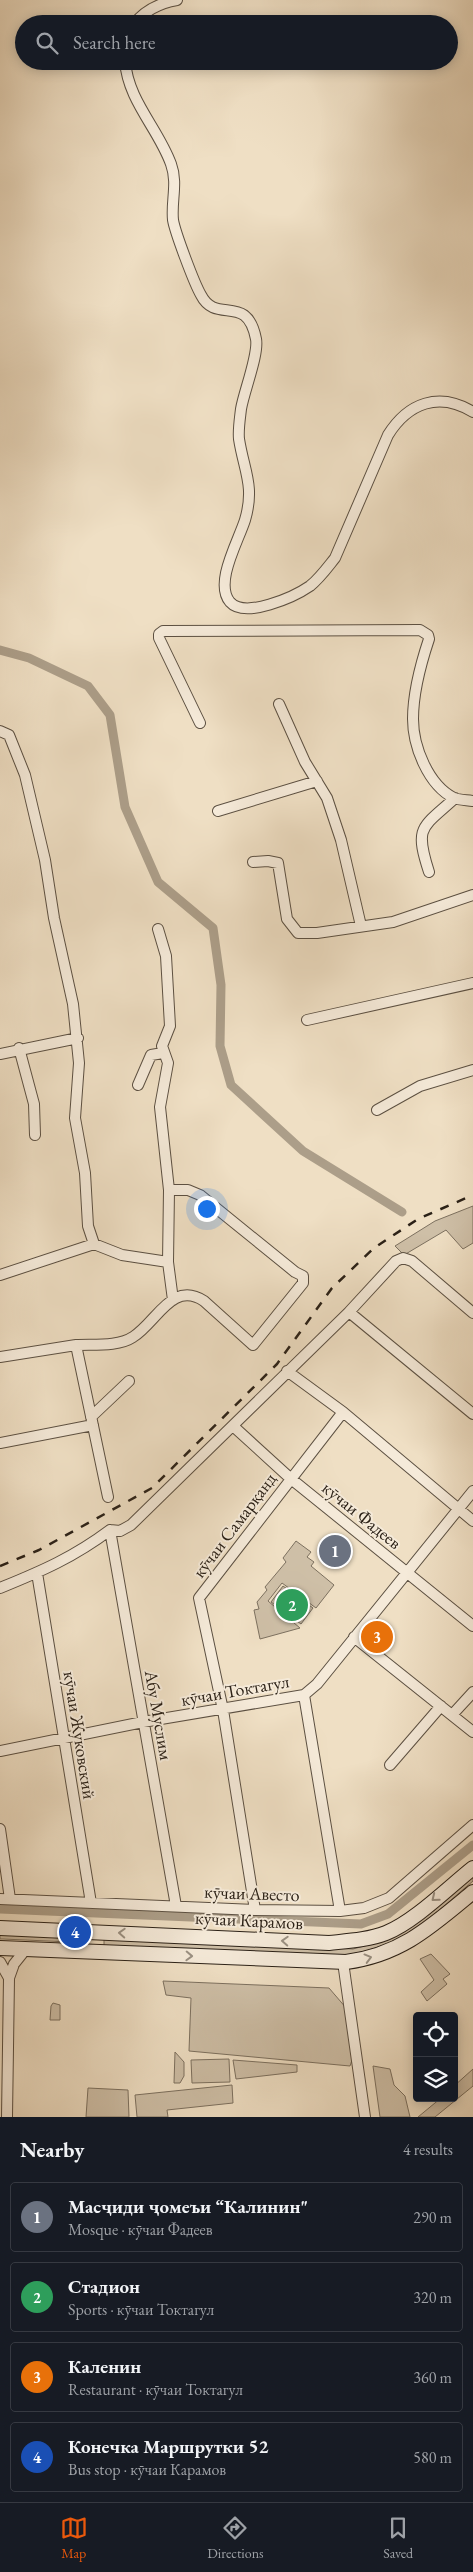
<!DOCTYPE html>
<meta charset="utf-8">
<style>
:root{--surface:#171b24;--page:#242831;--text:#f1f3f6;--muted:#9ea1a6;--line:#363941;--accent:#ea580c}
body{margin:0;font-family:"EB Garamond",serif;background:var(--page);color:var(--text)}
.controls{position:absolute;right:15px;bottom:15px;display:grid;overflow:hidden;border-radius:5px;box-shadow:0 2px 12px #0003}
.controls button{width:45px;height:45px;display:grid;place-items:center;padding:0;border:0;border-bottom:1px solid var(--line);background:var(--surface);color:var(--text);font:25px sans-serif}
.you{position:absolute;left:206px;top:1208px;width:18px;height:18px;margin:-12px;border:4px solid #fff;border-radius:50%;background:#1a73e8;box-shadow:0 0 0 8px #1a73e833}
.badge{display:grid;place-items:center;width:32px;height:32px;border-radius:50%;background:var(--accent);color:#fff;font-size:16px;font-weight:700}
.pin{position:absolute;translate:-50% -50%;border:2px solid #fff;box-shadow:0 1px 5px #0006}
.list{margin:0;padding:0;list-style:none}
h2{display:flex;justify-content:space-between;align-items:center;height:65px;margin:0;padding:0 20px;font-size:21px}
h2 small{font-size:16px;font-weight:400;color:var(--muted)}
.list li{display:grid;grid-template-columns:32px 1fr auto;gap:15px;align-items:center;box-sizing:border-box;height:70px;margin:0 10px 10px;padding:0 10px;border:1px solid var(--line);border-radius:5px}
.list b{display:block;font-size:19px;white-space:nowrap}
.list p{margin:0;font-size:16px;white-space:nowrap;color:var(--muted)}
.list em{font-size:16px;font-style:normal;color:var(--muted)}
.icon{flex:none;width:28px;height:28px;fill:none;stroke:currentColor;stroke-width:2;stroke-linecap:round;stroke-linejoin:round}
.map{position:relative;flex:none;width:473px;height:2117px;overflow:hidden}
.search{position:absolute;background:var(--surface);box-shadow:0 2px 12px #0003;left:15px;right:15px;top:15px;height:55px;display:flex;align-items:center;gap:12px;box-sizing:border-box;padding:0 18px;border-radius:28px;color:var(--muted);font-size:19px}
.sheet{height:385px;background:var(--surface)}
nav{display:flex;justify-content:space-around;align-items:center;box-sizing:border-box;height:70px;border-top:1px solid var(--line);background:var(--surface);font-size:14px;color:var(--muted)}
nav a{display:grid;justify-items:center;gap:2px}
nav .on{color:var(--accent)}
.map>svg:first-child{display:block}
.green{fill:#cebfa7;stroke:#7c705f}
.lines{fill:none;stroke-linecap:round;stroke-linejoin:round}
.canal{stroke:#ac9e89;stroke-width:9}
.minor-casing{stroke:#5c5042;stroke-width:12}
.secondary-casing{stroke:#2b2117;stroke-width:16}
.minor{stroke:#f5ead9;stroke-width:10}
.secondary{stroke:#f5ead9;stroke-width:14}
.rail{stroke:#2b2117;stroke-width:2.5;stroke-dasharray:9 9;stroke-linecap:butt}
.oneway{stroke:#9a9082}
.labels{text-anchor:middle;dominant-baseline:central;stroke-width:4;stroke-linejoin:round;paint-order:stroke}
.street-label{font-size:18px;fill:#2b2117;stroke:#f5ead9}
</style>
<div class="map">
<svg width="473" height="2117" viewBox="0 0 473 2117">
<rect width="100%" height="100%" fill="#efdfc4"/>
<filter id="stains"><feTurbulence type="fractalNoise" baseFrequency=".004" numOctaves="4"/><feColorMatrix values="0 0 0 0 .2 0 0 0 0 .09 0 0 0 0 .02 0 0 0 .5 -.17"/></filter>
<radialGradient id="worn" r=".72"><stop offset=".6" stop-color="#630" stop-opacity="0"/><stop offset="1" stop-color="#630" stop-opacity=".3"/></radialGradient>
<!-- green -->
<path class="green" d="M473,1206v37l-10,6 -17,-19 -42,25 -9,-9 40,-25z
M296,1541l15,11 -4,5 7,5 -3,4 23,19 -18,23 -34,-25 -14,18 32,27 -40,11 -6,-29 5,-1 -2,-7 10,-12 -2,-3 21,-25 -3,-4z
M283,1586l30,22 -12,16 -30,-22z
M473,1875v6c-50,43 -75,70 -144,76l-225,-11v-7l249,10 26,-7z
M0,1933l73,5v2l-3,2 -67,-3h-3z
M431,1954l19,20 -7,5 4,5 -20,17 -6,-9 13,-12 -14,-21z
M163,1981l166,7 24,28 3,32 -6,18 -161,-15 2,-53 -25,-3z
M53,2003l7,2v15h-10l1,-14z
M175,2052l9,10v14l-4,7h-6z
M229,2059l1,23 -38,1 -1,-23z
M233,2060l64,5v7l-61,7z
M373,2066l17,3 4,16 11,11 5,21h-30z
M473,2069v17l-38,31h-17l23,-19h13v-12z
M232,2085l1,18 -66,7 1,7h-31l-2,-22z
M88,2088l40,2 1,27h-43z"/>
<g class="lines">
<!-- canal -->
<path class="canal" d="M0,650l29,8 59,28 22,29 15,92 33,75 55,46 8,57 -1,61 11,39 72,66 99,61
M0,1909l361,15 27,-10 85,-69"/>
<defs>
<path id="minor" d="M134,24c11,-14 26,-21 43,-24
M125,61c3,40 33,67 46,103 7,19 0,37 2,56 2,12 21,63 28,75 15,30 46,-3 55,44 3,15 -12,52 -15,70 -1,9 -3,21 -2,30 5,32 16,47 6,81 -7,22 -31,63 -15,82 15,17 64,-5 80,-16 10,-8 17,-18 25,-28l53,-123c20,-32 51,-44 85,-23
M279,704l26,58 22,36 14,42 20,86
M200,723l-41,-85v-4l4,-3 257,-1 8,5 1,4c-8,24 -16,55 -16,80 0,27 15,66 41,79 5,2 13,2 19,3
M0,731l9,4 16,40 20,85 9,58 19,86 6,59 -4,55 10,55 3,53 6,18
M218,811l99,-30
M253,862l15,-1 10,2 9,56 11,14h19l76,-11 80,-27
M429,872c-15,-46 -7,-44 26,-74
M158,929l8,27 4,70 -8,20 6,17 -8,44 9,83 -1,72
M307,1020l166,-37
M19,1048l15,56 1,31
M0,1054l78,-16
M138,1085l13,-30 12,-2
M377,1110l43,-24 53,-16
M0,1275l94,-31 28,11 46,7 5,38
M349,1312l124,102
M0,1357l76,-12
M287,1371l56,41 130,109
M91,1417l38,-36
M233,1426l57,52 183,148
M0,1443l93,-18
M108,1497l-32,-152c17,-1 42,2 57,-8 24,-15 39,-57 71,-36l49,44 50,-62v-7l-8,-4 -95,-77 -12,-5h-19
M110,1530l10,1 11,-6 218,-213 47,-51 7,-3 9,3 61,52
M110,1530l66,376
M37,1573l54,330
M0,1588c42,-17 74,-31 110,-58
M354,1637l119,95
M304,1695l36,216
M452,1715l21,-23
M0,1751l143,-29 161,-27 13,-11 156,-193
M390,1765l51,-59
M0,1829l10,70
M0,1899l255,11 85,1 24,-3 25,-10 84,-73
M255,1910l-32,-200 -24,-112 144,-186
M0,1962l9,16
M343,1962l22,155
M7,2117l2,-139 5,-14 12,-15"/>
<path id="secondary" d="M0,1928l329,15c19,-2 39,-3 57,-10 28,-11 63,-46 87,-65
M0,1948l346,14c55,-7 86,-36 127,-70"/>
</defs>
<!-- minor casing -->
<use href="#minor" class="minor-casing"/>
<!-- secondary casing -->
<use href="#secondary" class="secondary-casing"/>
<!-- minor -->
<use href="#minor" class="minor"/>
<!-- secondary -->
<use href="#secondary" class="secondary"/>
<!-- rail -->
<path class="rail" d="M0,1566l39,-16 113,-62 125,-124 55,-76 42,-40 44,-29 55,-24"/>
</g>
<!-- one-way arrows -->
<defs><path id="oneway-chevron" d="M-2-3.5L2.5 0L-2 3.5" fill="none" stroke-width="1.6" stroke-linecap="round" stroke-linejoin="round" transform="scale(1.25)"/></defs>
<g class="oneway">
<use href="#oneway-chevron" transform="translate(435 1898) rotate(141)"/>
<use href="#oneway-chevron" transform="translate(122 1933) rotate(-177)"/>
<use href="#oneway-chevron" transform="translate(285 1941) rotate(-177)"/>
<use href="#oneway-chevron" transform="translate(189 1956) rotate(2)"/>
<use href="#oneway-chevron" transform="translate(368 1958) rotate(-15)"/>
</g>
<g class="labels">
<!-- street labels -->
<g class="street-label">
<text transform="translate(362 1515) rotate(39)">кӯчаи Фадеев</text>
<text transform="translate(234 1525) rotate(-53)">кӯчаи Самарқанд</text>
<text transform="translate(235 1690) rotate(-10)">кӯчаи Токтагул</text>
<text transform="translate(159 1715) rotate(80)">Абу Муслим</text>
<text transform="translate(80 1735) rotate(81)">кӯчаи Жуковский</text>
<text transform="translate(252 1893) rotate(2)">кӯчаи Авесто</text>
<text transform="translate(249 1920) rotate(3)">кӯчаи Карамов</text>
</g>
</g>
<rect width="100%" height="100%" filter="url(#stains)"/>
<rect width="100%" height="100%" fill="url(#worn)"/>
</svg>
<div class="controls">
<button><svg class="icon" aria-label="locate" viewBox="0 0 24 24"><circle cx="12" cy="12" r="6"/><path d="M12 2v4M12 18v4M2 12h4M18 12h4"/></svg></button>
<button><svg class="icon" aria-label="layers" viewBox="0 0 24 24"><path d="M12 4l9 5-9 5-9-5zM3 14l9 5 9-5"/></svg></button>
</div>
<div class="you"></div>
<div class="pin badge" style="left:335px;top:1551px;background:#6b7280">1</div>
<div class="pin badge" style="left:292px;top:1605px;background:#2e9e5b">2</div>
<div class="pin badge" style="left:377px;top:1637px;background:#e8710a">3</div>
<div class="pin badge" style="left:75px;top:1932px;background:#1a4fb4">4</div>
<div class="search"><svg class="icon" aria-label="search" viewBox="0 0 24 24"><circle cx="10" cy="10" r="6"/><path d="M15 15l6 6"/></svg>Search here</div>
</div>
<section class="sheet">
<h2>Nearby<small>4 results</small></h2>
<ul class="list">
<li><span class="badge" style="background:#6b7280">1</span><div><b>Масҷиди ҷомеъи “Калинин&quot;</b><p>Mosque · кӯчаи Фадеев</p></div><em>290 m</em></li>
<li><span class="badge" style="background:#2e9e5b">2</span><div><b>Стадион</b><p>Sports · кӯчаи Токтагул</p></div><em>320 m</em></li>
<li><span class="badge" style="background:#e8710a">3</span><div><b>Каленин</b><p>Restaurant · кӯчаи Токтагул</p></div><em>360 m</em></li>
<li><span class="badge" style="background:#1a4fb4">4</span><div><b>Конечка Маршрутки 52</b><p>Bus stop · кӯчаи Карамов</p></div><em>580 m</em></li>
</ul>
</section>
<nav>
<a class="on"><svg class="icon" aria-label="map" viewBox="0 0 24 24"><path d="M3 6l6-2 6 2 6-2v14l-6 2-6-2-6 2zM9 4v14M15 6v14"/></svg>Map</a>
<a><svg class="icon" aria-label="directions" viewBox="0 0 24 24"><path d="M12 3l9 9-9 9-9-9zM9 14v-3h6M13 9l2 2-2 2"/></svg>Directions</a>
<a><svg class="icon" aria-label="saved" viewBox="0 0 24 24"><path d="M7 4h10v16l-5-4-5 4z"/></svg>Saved</a>
</nav>
